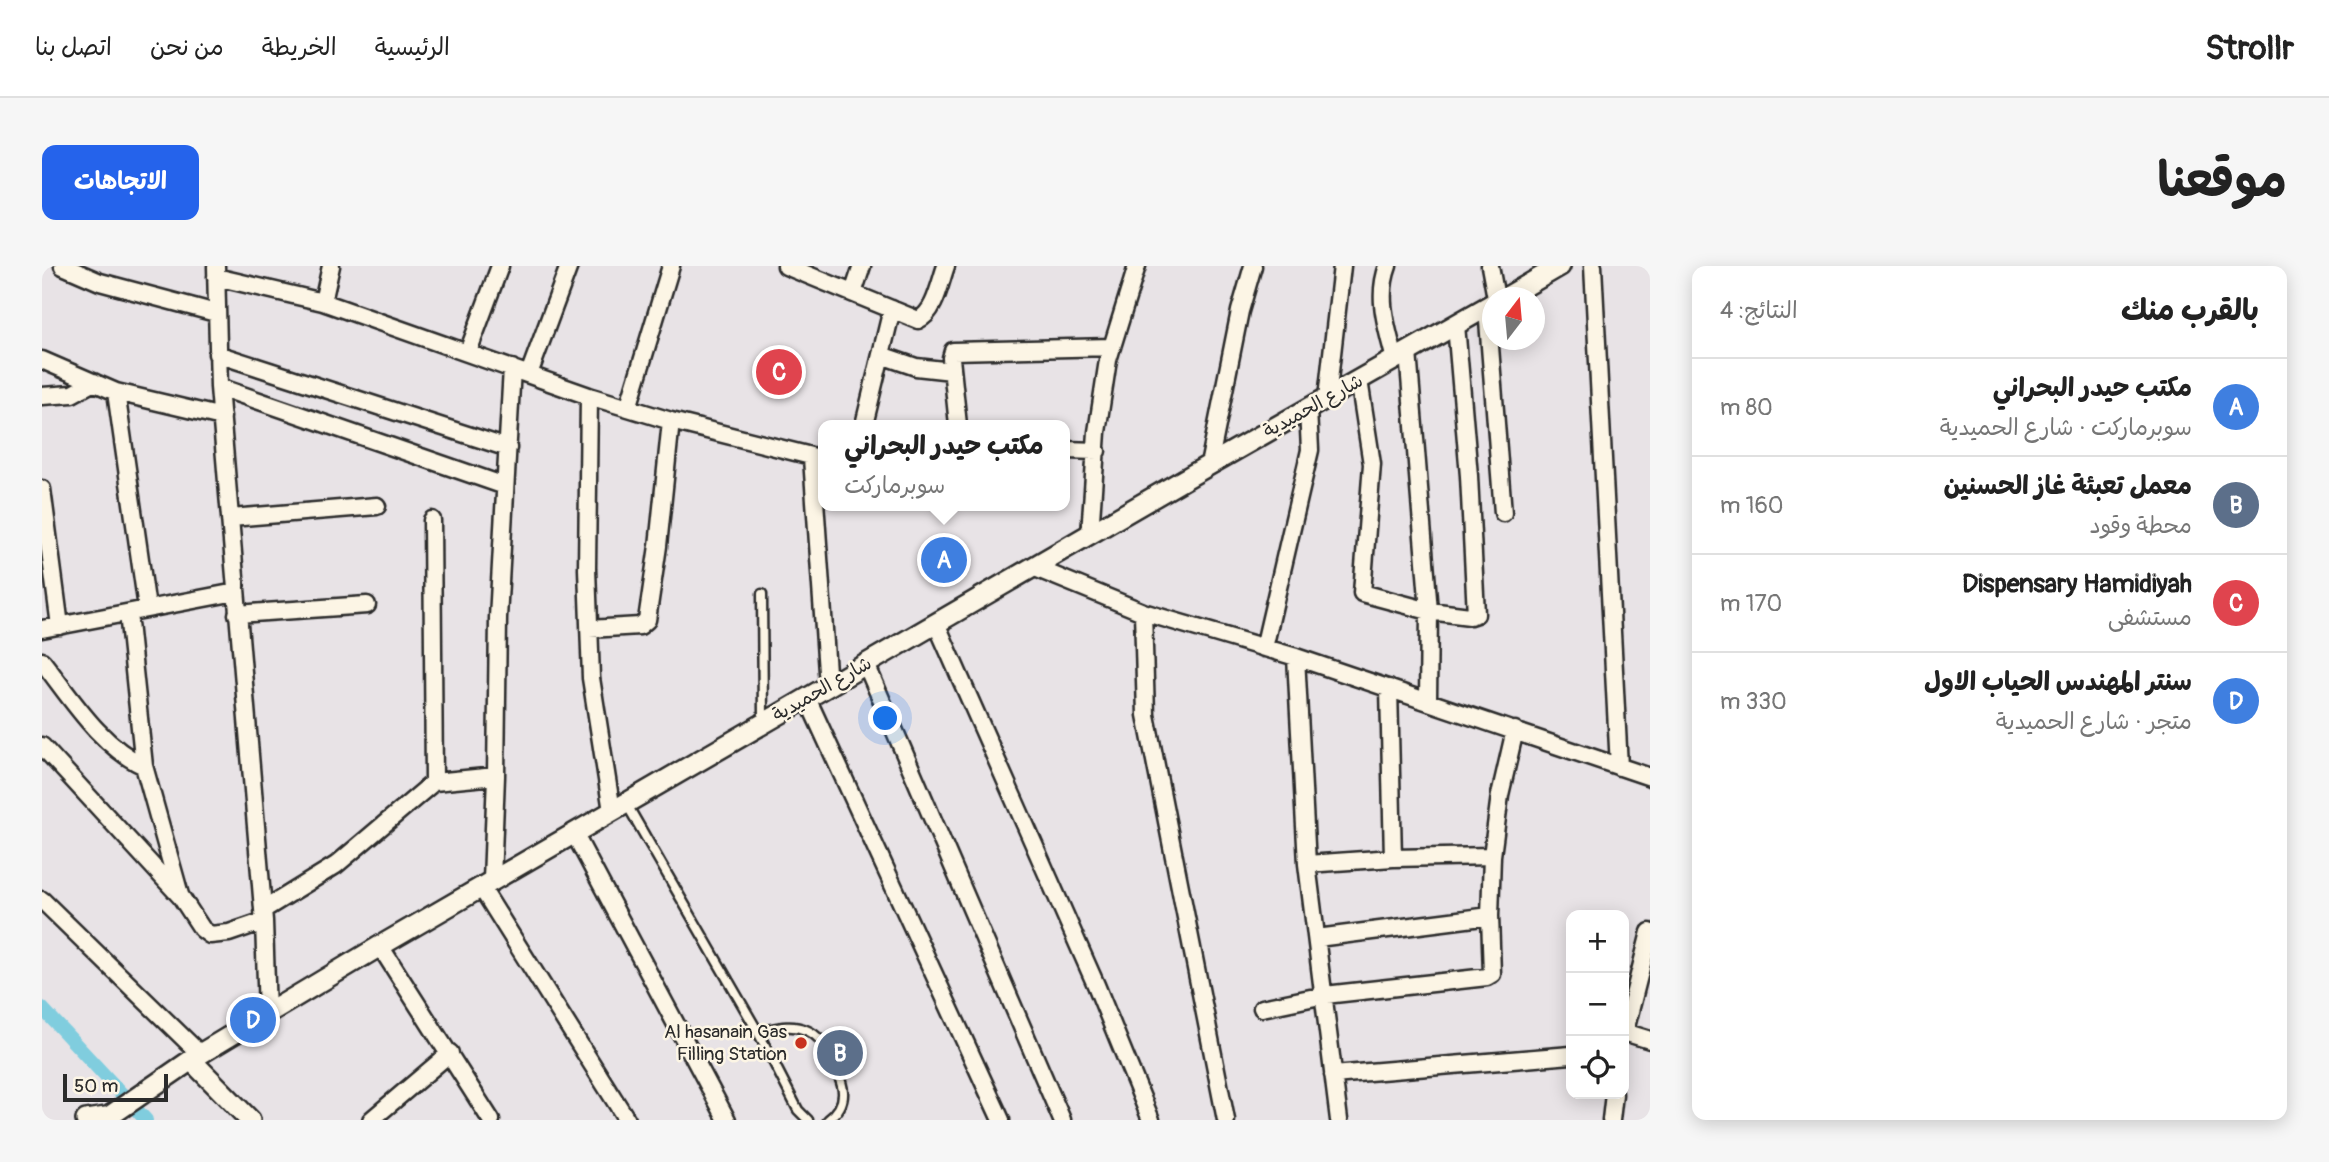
<!DOCTYPE html>
<html lang="ar">
<meta charset="utf-8">
<style>
:root{--surface:#fff;--page:#f6f6f6;--text:#222;--muted:#767676;--line:#e0e0e0;--accent:#2563eb}
body{margin:0;font-family:Pangolin,"Playpen Sans Arabic",sans-serif;background:var(--page);color:var(--text);direction:rtl}
.controls{position:absolute;right:21px;bottom:21px;display:grid;overflow:hidden;border-radius:14px;box-shadow:0 4px 18px #0003}
.controls button{width:63px;height:63px;display:grid;place-items:center;padding:0;border:0;border-bottom:2px solid var(--line);background:var(--surface);color:var(--text);font:35px sans-serif}
.compass{position:absolute;left:1440px;top:21px;width:63px;height:63px;border-radius:50%;background:var(--surface);box-shadow:0 4px 18px #0003;rotate:16deg}
.scale{position:absolute;left:21px;bottom:18px;width:105px;box-sizing:border-box;padding-left:7px;border:4px solid #2b2b2b;border-top:0;font-size:19px;line-height:24px;white-space:nowrap;color:#2b2b2b;-webkit-text-stroke:5px #fcf5e5;paint-order:stroke}
.you{position:absolute;left:844px;top:453px;width:24px;height:24px;margin:-18px;border:5px solid #fff;border-radius:50%;background:#1a73e8;box-shadow:0 0 0 10px #1a73e833}
.badge{display:grid;place-items:center;width:46px;height:46px;border-radius:50%;background:var(--accent);color:#fff;font-size:23px;font-weight:700}
.pin{position:absolute;translate:-50% -50%;border:4px solid #fff;box-shadow:0 2px 7px #0006}
.popup{position:absolute;left:776px;top:154px;width:252px;height:91px;box-sizing:border-box;display:grid;place-content:center;border-radius:14px;background:var(--surface);filter:drop-shadow(0 2px 5px #0005);font-size:23px;white-space:nowrap;color:var(--muted)}
.popup b{font-size:26px;color:var(--text)}
.popup::after{content:'';position:absolute;left:50%;top:100%;margin-left:-14px;border:14px solid transparent;border-top-color:var(--surface)}
.list{margin:0;padding:0;list-style:none}
h2{display:flex;justify-content:space-between;align-items:center;height:91px;margin:0;padding:0 28px;font-size:30px}
h2 small{font-size:23px;font-weight:400;color:var(--muted)}
.list li{display:grid;grid-template-columns:46px 1fr auto;gap:21px;align-items:center;box-sizing:border-box;height:98px;padding:0 28px;border-top:2px solid var(--line)}
.list b{display:block;font-size:26px;white-space:nowrap}
.list p{margin:0;font-size:23px;white-space:nowrap;color:var(--muted)}
.list em{font-size:23px;font-style:normal;color:var(--muted)}
.icon{flex:none;width:38px;height:38px;fill:none;stroke:currentColor;stroke-width:2;stroke-linecap:round;stroke-linejoin:round}
.map{position:relative;flex:none;width:1608px;height:854px;overflow:hidden;direction:ltr;border-radius:14px}
header{display:flex;align-items:center;gap:42px;box-sizing:border-box;height:98px;padding:0 35px;background:var(--surface);border-bottom:2px solid var(--line)}
header strong{font-size:33px}
nav{display:flex;gap:38px;margin-inline-start:auto;font-size:24px}
.intro{display:flex;align-items:center;justify-content:space-between;box-sizing:border-box;height:168px;padding:0 42px}
h1{margin:0;font-size:49px}
.button{padding:18px 32px;border-radius:14px;background:var(--accent);color:#fff;font-size:24px;font-weight:700}
main{display:flex;gap:42px;padding:0 42px}
aside{flex:1;background:var(--surface);border-radius:14px;box-shadow:0 4px 18px #0003}
.map>svg:first-child{display:block}
.lines{fill:none;stroke-linecap:round;stroke-linejoin:round}
.canal{stroke:#80cdde;stroke-width:14}
.service-casing{stroke:#2b2b2b;stroke-width:13}
.minor-casing{stroke:#2b2b2b;stroke-width:21}
.tertiary-casing{stroke:#2b2b2b;stroke-width:24}
.service{stroke:#fcf5e5;stroke-width:8}
.minor{stroke:#fcf5e5;stroke-width:16}
.tertiary{stroke:#fcf5e5;stroke-width:19}
.poi-dot{fill:#c8321e;stroke:#fcf5e5;stroke-width:2.5}
.labels{text-anchor:middle;dominant-baseline:central;stroke-width:5;stroke-linejoin:round;paint-order:stroke}
.street-label{font-size:19px;fill:#2b2b2b;stroke:#fcf5e5}
.poi-label{font-size:19px;fill:#2b2b2b;stroke:#fcf5e5;text-anchor:end}
</style>
<header>
<strong>Strollr</strong>
<nav><a>الرئيسية</a><a>الخريطة</a><a>من نحن</a><a>اتصل بنا</a></nav>
</header>
<div class="intro"><h1>موقعنا</h1><a class="button">الاتجاهات</a></div>
<main>
<aside>
<h2>بالقرب منك<small>النتائج: 4</small></h2>
<ul class="list">
<li><span class="badge" style="background:#3f7fe0">A</span><div><b>مكتب حيدر البحراني</b><p>سوبرماركت · شارع الحميدية</p></div><em>80 m</em></li>
<li><span class="badge" style="background:#5c6f8a">B</span><div><b>معمل تعبئة غاز الحسنين</b><p>محطة وقود</p></div><em>160 m</em></li>
<li><span class="badge" style="background:#e0444e">C</span><div><b>Dispensary Hamidiyah</b><p>مستشفى</p></div><em>170 m</em></li>
<li><span class="badge" style="background:#3f7fe0">D</span><div><b>سنتر المهندس الحياب الاول</b><p>متجر · شارع الحميدية</p></div><em>330 m</em></li>
</ul>
</aside>
<div class="map">
<svg width="1608" height="854" viewBox="0 0 1608 854">
<rect width="100%" height="100%" fill="#e8e3e6"/>
<filter id="ink" filterUnits="userSpaceOnUse"><feTurbulence type="fractalNoise" baseFrequency=".0143" numOctaves="2"/><feDisplacementMap in="SourceGraphic" scale="14" xChannelSelector="R" yChannelSelector="G"/><feConvolveMatrix kernelMatrix="1 2 1 2 8 2 1 2 1" color-interpolation-filters="sRGB"/></filter>
<g filter="url(#ink)">
<g class="lines">
<!-- canal -->
<path class="canal" d="M0,742l104,112"/>
<defs>
<path id="service" d="M720,328l1,126
M584,537l132,229 40,78 10,10
M716,766c16,-3 32,-9 48,-2 13,5 18,15 24,27 12,24 23,44 -2,63"/>
<path id="minor" d="M21,0l37,16 116,31
M174,0l3,121 45,534 3,93
M744,0l132,54c17,-7 22,-38 28,-54
M1346,0c-12,32 -1,61 7,94
M1448,0l6,32
M1551,0l26,501
M174,11l107,25 266,94 82,25 152,38
M811,27l9,-27
M281,36l8,-36
M1445,42l16,205
M426,86l32,-86
M1366,86l21,259 -1,90
M175,88l291,94
M839,89l35,12 36,4
M0,94l74,32 106,25
M487,108l40,-108
M1317,114l13,84 -10,129 67,18 41,5 6,-2 -7,-138 -13,-151
M177,121l286,99
M74,126l31,216
M0,130l30,-2 22,-12
M547,130l-2,173 4,109 21,133
M1285,132l15,-132
M586,142l43,-142
M822,159l28,-116
M916,159l-7,-67 2,-7 159,-4
M1023,184l32,1
M770,192l16,228
M1167,199l31,-154 13,-45
M0,223l18,137
M189,252l146,-12
M1048,268l7,-102 11,-72 29,-94
M991,301l110,45 153,45 354,120
M1101,346l3,103 80,405
M86,347l16,153 36,129
M195,348l130,-9
M894,357l160,362 55,135
M0,363l194,-37
M547,363l51,-3 7,-6 11,-74 13,-125
M1222,382l46,-198 -2,-41
M1254,391l11,207 32,256
M0,395c29,37 58,85 102,105
M824,398l196,456
M1347,422l4,170
M765,432l194,422
M0,480l139,151 21,32 8,6 19,-2 35,-12
M392,516l62,-6
M532,567l153,287
M1265,598l86,-6 99,-2
M450,614l4,-104 2,-158 14,-250
M439,621l146,233
M0,634l158,154
M221,644l73,-45 98,-83 -2,-262
M1275,672l173,-22
M338,680l111,174
M1220,742l63,-13 162,-18 5,-3 -2,-58 2,-60 8,-61 15,-65
M1582,766l26,8
M1582,769l26,-103
M1291,809l238,-20
M329,854l79,-67
M1569,854l3,-26"/>
<path id="tertiary" d="M1463,32l55,-32
M149,794l59,60
M44,854l20,-3
M62,854l96,-66 180,-108 829,-481 283,-161"/>
</defs>
<!-- service casing -->
<use href="#service" class="service-casing"/>
<!-- minor casing -->
<use href="#minor" class="minor-casing"/>
<!-- tertiary casing -->
<use href="#tertiary" class="tertiary-casing"/>
<!-- service -->
<use href="#service" class="service"/>
<!-- minor -->
<use href="#minor" class="minor"/>
<!-- tertiary -->
<use href="#tertiary" class="tertiary"/>
</g>
</g>
<!-- markers -->
<circle class="poi-dot" cx="759" cy="777" r="7"/>
<g class="labels">
<!-- street labels -->
<g class="street-label">
<text transform="translate(1271 140) rotate(-29)">شارع الحميدية</text>
<text transform="translate(780 423) rotate(-30)">شارع الحميدية</text>
</g>
<!-- poi labels -->
<g class="poi-label">
<text x="745" y="766">Al hasanain Gas<tspan x="745" dy="22">Filling Station</tspan></text>
</g>
</g>
</svg>
<div class="controls">
<button>+</button>
<button>−</button>
<button><svg class="icon" aria-label="locate" viewBox="0 0 24 24"><circle cx="12" cy="12" r="6"/><path d="M12 2v4M12 18v4M2 12h4M18 12h4"/></svg></button>
</div>
<svg class="compass" viewBox="-18 -18 36 36"><path d="M0-13l5 13h-10z" fill="#e53935"/><path d="M0 13l5-13h-10z" fill="#767676"/></svg>
<div class="scale">50 m</div>
<div class="you"></div>
<div class="pin badge" style="left:902px;top:294px;background:#3f7fe0">A</div>
<div class="popup"><b>مكتب حيدر البحراني</b>سوبرماركت</div>
<div class="pin badge" style="left:798px;top:787px;background:#5c6f8a">B</div>
<div class="pin badge" style="left:737px;top:106px;background:#e0444e">C</div>
<div class="pin badge" style="left:211px;top:754px;background:#3f7fe0">D</div>
</div>
</main>
